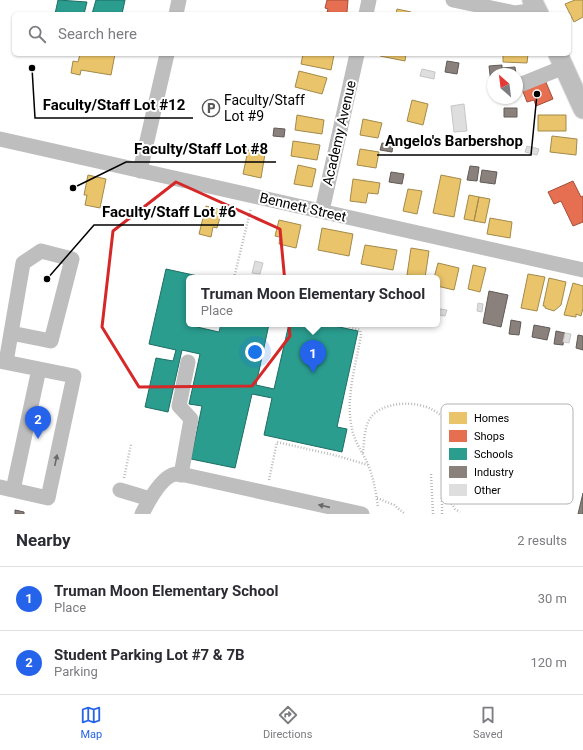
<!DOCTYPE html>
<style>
:root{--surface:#fff;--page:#f7f7f7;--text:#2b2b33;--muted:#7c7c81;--line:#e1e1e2;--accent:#2563eb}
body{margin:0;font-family:Roboto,sans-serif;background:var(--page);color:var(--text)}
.compass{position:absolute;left:487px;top:68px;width:36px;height:36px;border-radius:50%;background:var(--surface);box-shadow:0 1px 3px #0004;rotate:332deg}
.you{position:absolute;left:255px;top:352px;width:14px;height:14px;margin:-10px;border:3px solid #fff;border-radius:50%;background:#1a73e8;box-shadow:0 0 0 6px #1a73e833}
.badge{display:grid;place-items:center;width:26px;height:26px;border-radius:50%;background:var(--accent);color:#fff;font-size:13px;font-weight:700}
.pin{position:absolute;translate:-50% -33px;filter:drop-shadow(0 1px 2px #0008)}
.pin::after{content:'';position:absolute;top:21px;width:14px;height:12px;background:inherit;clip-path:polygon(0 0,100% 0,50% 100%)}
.popup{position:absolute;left:186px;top:275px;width:254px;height:52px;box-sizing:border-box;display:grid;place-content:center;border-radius:6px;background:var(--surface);filter:drop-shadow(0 1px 3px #0005);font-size:13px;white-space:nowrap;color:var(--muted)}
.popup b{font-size:15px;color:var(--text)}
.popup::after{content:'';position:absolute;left:50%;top:100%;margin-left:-8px;border:8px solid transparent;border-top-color:var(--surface)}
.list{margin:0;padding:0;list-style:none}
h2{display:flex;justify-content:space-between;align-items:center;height:52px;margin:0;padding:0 16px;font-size:17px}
h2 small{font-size:13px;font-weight:400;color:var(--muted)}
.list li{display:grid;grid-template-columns:26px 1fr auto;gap:12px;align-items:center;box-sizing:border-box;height:64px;padding:0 16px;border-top:1px solid var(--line)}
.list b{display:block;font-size:15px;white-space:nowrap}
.list p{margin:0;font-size:13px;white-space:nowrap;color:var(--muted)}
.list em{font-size:13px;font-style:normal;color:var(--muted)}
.icon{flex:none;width:22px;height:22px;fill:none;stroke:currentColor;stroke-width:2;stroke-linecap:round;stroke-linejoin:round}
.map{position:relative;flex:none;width:583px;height:514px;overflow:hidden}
.search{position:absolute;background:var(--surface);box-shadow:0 1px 3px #0004;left:12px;right:12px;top:12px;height:44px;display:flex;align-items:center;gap:10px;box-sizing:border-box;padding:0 14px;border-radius:6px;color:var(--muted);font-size:15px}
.sheet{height:180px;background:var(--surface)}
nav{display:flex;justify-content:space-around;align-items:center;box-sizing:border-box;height:56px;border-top:1px solid var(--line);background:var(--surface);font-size:11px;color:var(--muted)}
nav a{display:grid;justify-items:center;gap:2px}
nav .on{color:var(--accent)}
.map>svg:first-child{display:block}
.homes{fill:#e9c46a;stroke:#a3894a}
.shops{fill:#e76f51;stroke:#a24e39}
.schools{fill:#2a9d8f;stroke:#1d6e64}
.industry{fill:#8a817c;stroke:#615a57}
.building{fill:#dedede;stroke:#c6c6c6}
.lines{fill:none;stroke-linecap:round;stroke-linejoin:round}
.major-casing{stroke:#dbdbdb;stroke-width:21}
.path{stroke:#b9b9b9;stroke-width:2.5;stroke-dasharray:1 2;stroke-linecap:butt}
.minor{stroke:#bebebe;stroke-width:15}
.major{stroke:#bebebe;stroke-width:19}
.oneway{fill:#686868}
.marked{fill:none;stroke:#d62828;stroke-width:3;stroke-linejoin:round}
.labels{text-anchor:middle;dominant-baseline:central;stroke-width:4;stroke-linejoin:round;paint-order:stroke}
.poi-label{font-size:14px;fill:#000;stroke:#fff;text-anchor:start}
.street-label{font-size:14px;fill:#000;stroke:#fff}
.key{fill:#fff;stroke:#b2b2b2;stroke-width:1}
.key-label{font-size:11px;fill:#000}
.leader{fill:none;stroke:#000;stroke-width:1.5}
.callout-dot{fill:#000;stroke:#fff;stroke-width:1.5}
.callout-label{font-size:15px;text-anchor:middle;font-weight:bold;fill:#000;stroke:#fff;stroke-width:4;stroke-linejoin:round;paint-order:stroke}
</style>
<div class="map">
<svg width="583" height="514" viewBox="0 0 583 514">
<rect width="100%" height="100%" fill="#fff"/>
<!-- homes -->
<path class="homes" d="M575,0h8v17l-9,5 -9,-18z
M397,9l14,3 -1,2h-14z
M80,54h35l-4,21 -30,-5 -1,5 -9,-2 2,-12 5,1z
M303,54l31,1 -3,15 -30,-6z
M380,54h26l-1,7 -25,-5z
M503,54h25l-1,9 -24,-1z
M299,71l28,7 -5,16 -27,-7z
M412,100l16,4 -5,21 -16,-4z
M297,115l27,5 -2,14 -27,-4z
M538,115h28v16h-28z
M363,119l19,4 -4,15 -18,-3z
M552,136l25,3 -1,16 -26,-3z
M293,141l27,4 -3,15 -26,-4z
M256,146l10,2 -5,30 -18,-4 5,-24 7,2z
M360,149l19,3 -3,16 -19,-3z
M298,165l18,4 -4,18 -18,-3z
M88,175l18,4 -6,29 -15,-3 2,-10h-3z
M441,175l20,4 -7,38 -21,-4z
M353,179l27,4 -2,11 -10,-1 -2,10 -16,-2z
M408,189l14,2 -5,23 -14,-3z
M469,195l10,2 -5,24 -10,-2z
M479,197l11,2 -5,24 -11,-2z
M206,206l16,4 -5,18 -4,-1 -2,10 -12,-3z
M490,218l22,4 -2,16 -23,-4z
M279,220l22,5 -5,23 -17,-4 1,-7 -5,-1z
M322,228l31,6 -4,22 -31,-6z
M365,245l32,5 -4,20 -32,-6z
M411,248l18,3 -4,27 -18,-3z
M438,263l21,5 -5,22 -17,-4v-8h-3z
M473,265l13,3 -6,24 -12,-3z
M528,274l17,3 -8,34 -16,-3z
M549,278l17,4 -5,23 -7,6 -9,-3v-2h-2z
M573,283l10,3v22l-2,8 -5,-2v3l-12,-2z"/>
<!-- shops -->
<path class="shops" d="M327,0h21l-1,12 -4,2 -16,-2 1,-3 -3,-1z
M545,80l8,19 -17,7 -2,-6 -7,2 -5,-13z
M573,181l8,16 2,-1v26l-10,4 -12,-25 -7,3 -6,-12z"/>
<!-- schools -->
<path class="schools" d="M58,0l29,2 -3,12h-29z
M96,0h29l-3,14h-30z
M166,269l41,9h-18v46h8v3l22,5 2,-8h48l-13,61 18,4 15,-65h36l33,7 -21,96 10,2 -5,23 -78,-17 8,-37 -20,-4 -17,74 -44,-9 11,-53 -13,-2 11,-50 -18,-4 -14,62 -23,-5 11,-49 17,3 3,-11 -27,-6z"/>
<!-- industry -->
<path class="industry" d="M447,61l12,2 -2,11 -12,-2z
M502,65v3l13,-1 1,7h-23v9h-2l-2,-17z
M504,108h13v9h-13z
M274,128l11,1 -1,8 -11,-1z
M382,143l11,2 -1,7 -12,-2z
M470,166l9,1 -2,14 -10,-1z
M482,170l15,2 -2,12 -15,-2z
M391,172l13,2 -2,10 -13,-2z
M489,291l19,4 -7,32 -18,-4z
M511,320l10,2 -2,13 -10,-1z
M534,325l16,3 -3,12 -15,-3z
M556,331l9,2 -2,12 -9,-1z
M578,335l5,1v14l-7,-2z
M583,493v21h-5z
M15,510l9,2v2h-9z"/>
<!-- building -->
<path class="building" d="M422,69l13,3 -1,7 -14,-3z
M464,104l3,27 -13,1 -3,-26z
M527,146l12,3 -2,6 -12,-3z
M255,261l8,2 -3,11 -8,-1z
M478,303l5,1 -1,8 -5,-1z
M440,309l7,1 -2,6 -6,-1z
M565,333l6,1 -2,9 -6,-1z"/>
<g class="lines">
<defs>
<path id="major" d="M532,0l7,14
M558,54l25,55"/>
</defs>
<!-- major casing -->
<use href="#major" class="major-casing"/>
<!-- path -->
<path class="path" d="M234,278l17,-70
M341,324l19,6 1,5c-5,30 -16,63 -9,94 2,11 9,21 14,31 7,15 10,31 12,48
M363,453c1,-10 1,-23 6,-33 11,-19 47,-20 64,-10 16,9 26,27 40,38
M431,474l2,40
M124,478l7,-34
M269,480l8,-38 61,14 30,9
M377,498l17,7 11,9
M442,514v-17l4,-3 9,15 5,3"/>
<!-- minor -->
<path class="minor" d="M453,0l62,13 22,-3
M176,14l3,-14
M366,14l3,-14
M517,86l47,-19
M0,139l583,131
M140,171l27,-117
M322,211l35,-157
M0,361l74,15 -26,122 -48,-11
M6,362l17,-99 18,-12 31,8 -21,82 -40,-8
M181,475l10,-56 -12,-13 9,-44
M13,490l26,-121
M120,490l30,9
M142,514c6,-12 19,-37 33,-40 3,0 7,1 10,1l177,39"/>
<!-- major -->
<use href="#major" class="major"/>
</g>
<!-- one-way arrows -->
<defs><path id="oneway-solid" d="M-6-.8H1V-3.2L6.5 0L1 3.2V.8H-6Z"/></defs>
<g class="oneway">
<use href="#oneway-solid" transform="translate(56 460) rotate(-78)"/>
<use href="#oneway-solid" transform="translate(324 506) rotate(-167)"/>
</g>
<!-- marked area -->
<path class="marked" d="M176,182l104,47 10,107 -38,50 -113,1 -37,-60 11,-96z"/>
<!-- icons -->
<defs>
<symbol id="parking-ring" viewBox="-11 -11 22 22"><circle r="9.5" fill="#fff" stroke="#595959" stroke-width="1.5"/><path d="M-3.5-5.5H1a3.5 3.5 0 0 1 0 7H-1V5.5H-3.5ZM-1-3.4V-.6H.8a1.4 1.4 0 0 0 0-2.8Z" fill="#595959"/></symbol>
</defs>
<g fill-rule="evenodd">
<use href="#parking-ring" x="201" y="98" width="20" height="20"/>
</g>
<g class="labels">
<!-- poi labels -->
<g class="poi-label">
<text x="224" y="100">Faculty/Staff<tspan x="224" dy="16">Lot #9</tspan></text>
</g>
<!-- street labels -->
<g class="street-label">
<text transform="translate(339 133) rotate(-77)">Academy Avenue</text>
<text transform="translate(303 207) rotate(13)">Bennett Street</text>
</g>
</g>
<!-- legend -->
<rect x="441" y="404" width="132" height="100" rx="6" class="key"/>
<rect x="449" y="412" width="18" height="12" fill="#e9c46a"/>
<rect x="449" y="430" width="18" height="12" fill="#e76f51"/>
<rect x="449" y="448" width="18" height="12" fill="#2a9d8f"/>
<rect x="449" y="466" width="18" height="12" fill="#8a817c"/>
<rect x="449" y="484" width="18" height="12" fill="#dedede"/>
<g class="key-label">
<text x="474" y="422">Homes</text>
<text x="474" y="440">Shops</text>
<text x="474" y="458">Schools</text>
<text x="474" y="476">Industry</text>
<text x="474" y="494">Other</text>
</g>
<!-- callouts -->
<path class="leader" d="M32 68L35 118H193M537 94L531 155H377M73 188L126 162H276M47 279L94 225H244"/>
<g class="callout-dot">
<circle cx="32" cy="68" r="4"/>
<circle cx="537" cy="94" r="4"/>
<circle cx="73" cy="188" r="4"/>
<circle cx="47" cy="279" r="4"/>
</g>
<g class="callout-label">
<text x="114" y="110">Faculty/Staff Lot #12</text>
<text x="454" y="146">Angelo's Barbershop</text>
<text x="201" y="154">Faculty/Staff Lot #8</text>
<text x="169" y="217">Faculty/Staff Lot #6</text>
</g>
</svg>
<svg class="compass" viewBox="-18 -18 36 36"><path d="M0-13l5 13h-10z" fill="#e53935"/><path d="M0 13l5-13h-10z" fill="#7c7c81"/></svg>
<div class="you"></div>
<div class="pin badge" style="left:313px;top:373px">1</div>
<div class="popup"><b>Truman Moon Elementary School</b>Place</div>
<div class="pin badge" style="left:38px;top:439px">2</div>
<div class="search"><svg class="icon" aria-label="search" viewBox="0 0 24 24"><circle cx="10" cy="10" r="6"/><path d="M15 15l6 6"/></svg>Search here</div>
</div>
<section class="sheet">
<h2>Nearby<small>2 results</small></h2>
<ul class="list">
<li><span class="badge">1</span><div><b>Truman Moon Elementary School</b><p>Place</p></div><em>30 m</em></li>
<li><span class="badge">2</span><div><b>Student Parking Lot #7 &amp; 7B</b><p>Parking</p></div><em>120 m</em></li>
</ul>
</section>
<nav>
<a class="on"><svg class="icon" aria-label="map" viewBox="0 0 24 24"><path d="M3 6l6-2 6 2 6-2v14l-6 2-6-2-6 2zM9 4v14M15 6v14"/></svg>Map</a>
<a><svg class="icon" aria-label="directions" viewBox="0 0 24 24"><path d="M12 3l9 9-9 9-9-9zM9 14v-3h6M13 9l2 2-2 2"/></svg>Directions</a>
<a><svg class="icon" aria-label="saved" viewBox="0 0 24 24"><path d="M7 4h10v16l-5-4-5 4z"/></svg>Saved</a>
</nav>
